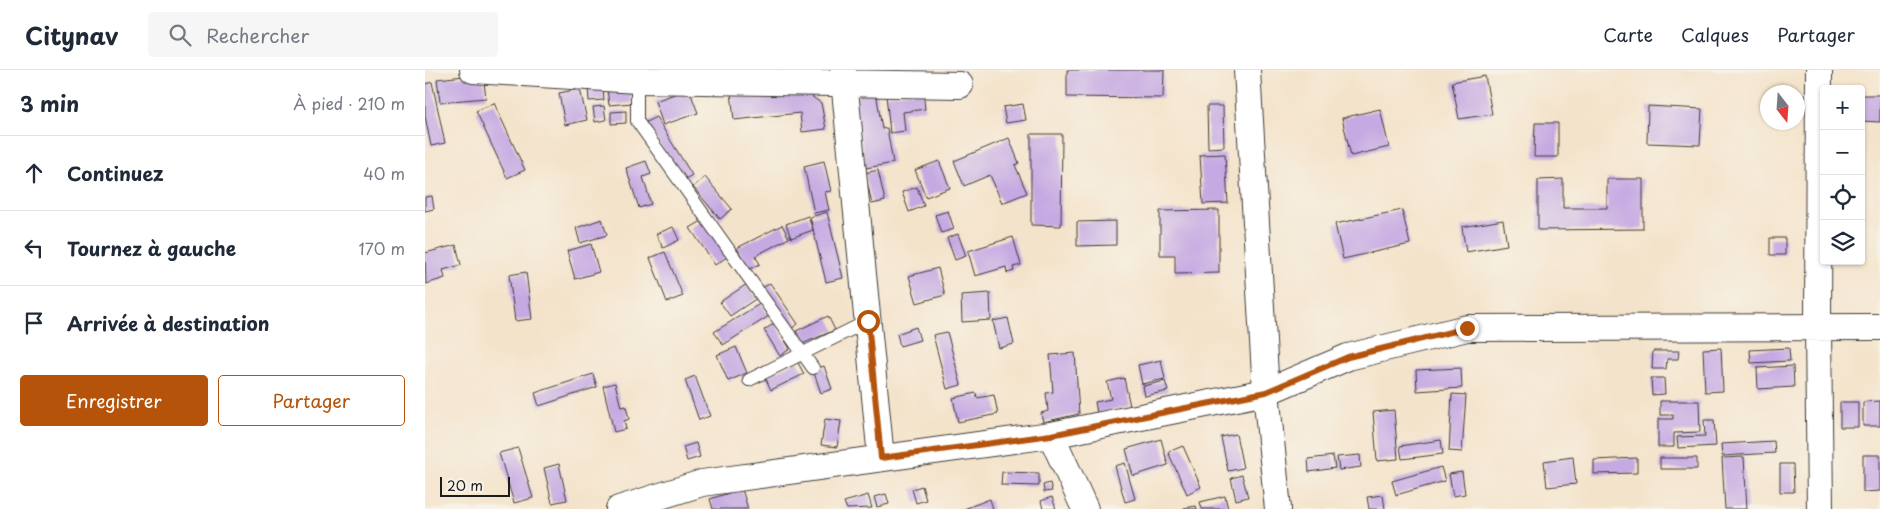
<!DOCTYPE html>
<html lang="fr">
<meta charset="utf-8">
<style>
:root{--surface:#fff;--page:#f6f6f7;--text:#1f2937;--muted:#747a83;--line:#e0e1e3;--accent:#b45309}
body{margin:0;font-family:"Playpen Sans",sans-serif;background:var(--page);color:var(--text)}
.controls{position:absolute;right:15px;top:15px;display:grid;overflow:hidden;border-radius:5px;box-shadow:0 1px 4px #0004}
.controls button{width:45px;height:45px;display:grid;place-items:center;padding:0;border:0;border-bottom:1px solid var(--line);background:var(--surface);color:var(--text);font:25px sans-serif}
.compass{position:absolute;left:1335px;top:15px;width:45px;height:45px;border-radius:50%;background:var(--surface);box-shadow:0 1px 4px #0004;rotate:163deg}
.scale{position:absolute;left:15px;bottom:12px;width:70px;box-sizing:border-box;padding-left:5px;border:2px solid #1c1c1c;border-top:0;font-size:14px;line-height:18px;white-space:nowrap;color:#1c1c1c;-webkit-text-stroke:4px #f7f3e8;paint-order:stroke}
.stop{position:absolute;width:15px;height:15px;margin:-11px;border:4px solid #b45309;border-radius:50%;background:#fff}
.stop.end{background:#b45309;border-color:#fff;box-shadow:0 1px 5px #0008}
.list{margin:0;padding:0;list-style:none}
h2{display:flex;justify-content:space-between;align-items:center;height:65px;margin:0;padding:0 20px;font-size:21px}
h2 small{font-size:16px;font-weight:400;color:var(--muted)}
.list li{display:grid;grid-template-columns:32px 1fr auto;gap:15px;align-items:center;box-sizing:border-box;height:75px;padding:0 20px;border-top:1px solid var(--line)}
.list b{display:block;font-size:19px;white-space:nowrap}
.list em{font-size:16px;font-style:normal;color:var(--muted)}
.actions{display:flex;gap:10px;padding:15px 20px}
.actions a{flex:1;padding:11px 0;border:1px solid var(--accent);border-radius:5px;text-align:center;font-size:18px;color:var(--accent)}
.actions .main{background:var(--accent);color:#fff}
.icon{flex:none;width:28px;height:28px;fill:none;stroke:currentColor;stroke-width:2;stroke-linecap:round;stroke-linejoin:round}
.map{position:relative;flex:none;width:1455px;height:439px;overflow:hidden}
header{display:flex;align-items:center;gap:30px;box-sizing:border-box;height:70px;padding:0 25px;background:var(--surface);border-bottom:1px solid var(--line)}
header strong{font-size:24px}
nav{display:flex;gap:28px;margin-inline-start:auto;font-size:18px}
.search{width:350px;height:45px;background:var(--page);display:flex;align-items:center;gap:12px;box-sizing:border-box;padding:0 18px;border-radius:5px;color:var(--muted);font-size:19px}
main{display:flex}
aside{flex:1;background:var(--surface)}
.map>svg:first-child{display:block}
.building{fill:#c5a9e2}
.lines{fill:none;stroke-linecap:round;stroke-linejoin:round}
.lane-casing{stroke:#3c3a36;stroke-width:14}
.street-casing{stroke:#3c3a36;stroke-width:28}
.lane{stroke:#fff;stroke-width:12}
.street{stroke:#fff;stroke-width:26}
.route{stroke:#b45309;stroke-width:6}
</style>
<header>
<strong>Citynav</strong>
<div class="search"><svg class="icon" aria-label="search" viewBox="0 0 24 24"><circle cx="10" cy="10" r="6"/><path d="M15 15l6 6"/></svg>Rechercher</div>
<nav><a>Carte</a><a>Calques</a><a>Partager</a></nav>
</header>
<main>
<aside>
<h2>3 min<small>À pied · 210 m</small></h2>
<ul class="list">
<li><svg class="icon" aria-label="ahead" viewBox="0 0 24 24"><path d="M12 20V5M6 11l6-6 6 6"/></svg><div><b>Continuez</b></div><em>40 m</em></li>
<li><svg class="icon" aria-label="left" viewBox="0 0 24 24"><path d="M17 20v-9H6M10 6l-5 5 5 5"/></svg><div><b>Tournez à gauche</b></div><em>170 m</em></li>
<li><svg class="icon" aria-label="arrive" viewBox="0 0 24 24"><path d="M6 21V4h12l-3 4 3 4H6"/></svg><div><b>Arrivée à destination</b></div></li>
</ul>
<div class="actions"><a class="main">Enregistrer</a><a>Partager</a></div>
</aside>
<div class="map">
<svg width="1455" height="439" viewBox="0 0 1455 439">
<rect width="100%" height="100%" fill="#f7f3e8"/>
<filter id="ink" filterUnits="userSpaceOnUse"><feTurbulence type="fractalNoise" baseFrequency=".02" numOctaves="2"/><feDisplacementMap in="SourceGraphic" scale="10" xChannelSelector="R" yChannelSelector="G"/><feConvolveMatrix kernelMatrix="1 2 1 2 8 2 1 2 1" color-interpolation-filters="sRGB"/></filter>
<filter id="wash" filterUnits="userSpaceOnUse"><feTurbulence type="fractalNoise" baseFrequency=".0096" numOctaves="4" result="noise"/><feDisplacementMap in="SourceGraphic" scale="20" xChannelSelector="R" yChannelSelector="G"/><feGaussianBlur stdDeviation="1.12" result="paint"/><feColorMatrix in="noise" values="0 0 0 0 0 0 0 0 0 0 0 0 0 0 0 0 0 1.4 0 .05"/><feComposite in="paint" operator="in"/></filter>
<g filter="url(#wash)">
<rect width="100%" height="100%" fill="#f4e3cb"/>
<g id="blocks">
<!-- building -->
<path class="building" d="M642,0h97l-1,28 -96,-1z
M58,4l3,24 -46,4 -3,-23z
M1060,6l7,38 -33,5 -7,-37z
M7,12l13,61 -14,3 -6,-30v-32z
M206,16l1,17 -23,2 -2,-17z
M178,17l1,13 -15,1 -1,-13z
M155,19l7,31 -22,5 -6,-32z
M264,19l9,24 -35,12 -8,-24z
M376,19l20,14 5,26 -24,3 -2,-19 -66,7 -3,-28z
M498,21l2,18 -22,3 2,19 -15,2 -4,-38z
M451,22l6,37 5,-1 6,35 -27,5 -13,-72z
M1436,25h19v27l-19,-1z
M69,33l31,67 -18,8 -31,-67z
M598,34l3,16 -20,3 -3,-16z
M179,36l2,14 -11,2 -2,-15z
M782,36h16l1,41 -16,1z
M1223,36l54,3 -2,36 -53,-2z
M955,39l9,38 -38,9 -9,-38z
M201,41v12l-15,1v-12z
M231,47l36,58 -10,6 -36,-59z
M1110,53h23v34h-24z
M606,64h31l-1,92 -30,-1z
M584,68l10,25 -4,2 12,28 -25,10 -12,-28 -26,11 -10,-25z
M800,84l3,49 -25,1 -3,-49z
M221,91l5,13 -8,3 8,27 -12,4 -13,-40z
M399,91l7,30 -6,1 4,18 -15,3 -10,-47z
M514,91l11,27 -24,9 -11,-27z
M453,100l7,31 -13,3 -7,-31z
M280,107l27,32 -12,10 -27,-32z
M1138,109v29h44v-29h36v50l-105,1v-50z
M492,117l7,19 -15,6 -7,-20z
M7,126l2,13 -9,2v-14z
M794,140v63l-44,1v-19h-15v-44z
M977,140l8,34 -67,15 -8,-35z
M523,141l6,18 -13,4 -6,-18z
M402,142l16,66 -17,4 -16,-65z
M383,146l5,14 -22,8 -5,-14z
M177,149l5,16 -27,8 -4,-15z
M280,149l25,36 -15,10 -25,-37z
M1078,150l4,25 -41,7 -4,-25z
M691,151v24l-39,1v-24z
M357,155l7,13 -34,18 5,8 -12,6 -11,-22z
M248,157l6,13 -16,8 -7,-14z
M533,164l8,22 -11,4 -8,-22z
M588,167l8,28 -8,2 1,4 -7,2 -1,-6 -31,9 -7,-25z
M1345,168h15v17h-15z
M166,174l8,28 -24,7 -8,-28z
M31,175l5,20 -18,5 2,8 -19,6 -1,-31z
M240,182l18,44 -16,6 -17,-44z
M513,198l7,27 -28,8 -8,-27z
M101,202l6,47 -17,2 -6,-46z
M345,213l28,41 -9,6 -28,-41z
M322,214l10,14 -27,18 -10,-14z
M565,223l1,27 -29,2 -1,-27z
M336,233l8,13 -46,29 -9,-13z
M403,246l7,14 -33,14 -6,-13z
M583,248l6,26 -15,4 -6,-27z
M350,253l15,26 -10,7 -16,-26z
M491,257l4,13 -20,6 -3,-12z
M522,262l14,53 -14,4 -14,-54z
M311,277l11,26 -19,8 -11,-26z
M1296,278l2,43 -18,1 -2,-43z
M1364,278l1,13 -39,2 -1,-13z
M1228,281h26l-1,8h-11l-1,10h-14z
M650,283l4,61 -36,8 -2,-9 7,-2 -2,-18 7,-1 -3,-37z
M736,290l4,19 -23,5 -4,-19z
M372,291l7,13 -33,16 -6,-13z
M399,296l8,23 -11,4 -8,-23z
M1368,296l1,21 -36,2 -1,-21z
M1036,298l1,20 -45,3 -1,-21z
M168,304l4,13 -58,19 -4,-13z
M270,306l15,40 -11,4 -14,-40z
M699,308l6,28 -33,7 -2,-11 16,-3 -4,-17z
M1226,308h13l1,16 -13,1z
M740,311l3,10 -23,5 -2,-10z
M190,313l6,24 5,-1 3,13 -5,2 2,8 -12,3 -11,-46z
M551,323l1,5 17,-3 4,19 -40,8 -5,-24z
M1027,324l14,1 -4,57 -13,-1z
M1235,331h39l1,31 -26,1v14h-16v-28h15v-4h-13z
M1455,331v25h-17v-24z
M1415,332h18v25h-18z
M969,340l4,49 -21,2 -4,-49z
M400,349l16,2 -4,26 -16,-2z
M1279,350h10l2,26 -38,2 -1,-11 28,-1z
M811,364l7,34 -15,3 -7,-34z
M736,369l7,26 -35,11 -7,-27z
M1016,370l2,14 -41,5 -2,-13z
M1349,371l1,12 -53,3 -1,-12z
M271,373l4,14 -13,4 -4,-14z
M758,376l18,41 -14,7 -19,-42z
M93,378l15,50 -19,5 -15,-50z
M935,385l1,12 -22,3 -2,-13z
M1438,385h17v36l-17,1z
M908,386l2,12 -26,4 -1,-13z
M1148,387l3,27 -29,3 -3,-26z
M1319,387l3,52h-22l-3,-51z
M1212,388v15l-43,1v-14z
M1235,388h37v11h-37z
M700,393l10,36 -10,3 -10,-36z
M134,394l8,36 -15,3 -8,-35z
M1355,394h13l1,28h-14z
M1016,397l4,14 -49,14 -4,-14z
M577,402l37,1v13l-38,-1z
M1037,402l3,22 -12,2 -4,-22z
M817,405l6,22 -12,3 -5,-22z
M625,413l2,8 -8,1 -1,-7z
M497,416l4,14 -10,3 -4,-14z
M317,419l6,20h-35l-3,-10z
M461,424l3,10 -12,3 -3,-10z
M443,425l4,13 -25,1 -3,-7z
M958,425l2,14h-16l-2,-12z
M800,426l3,13h-26l-2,-7z
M627,427l4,12h-13l-2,-8z
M565,429l3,10h-29z
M771,436l1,3h-13v-1z"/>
</g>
</g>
<g filter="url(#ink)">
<use href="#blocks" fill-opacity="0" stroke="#3c3a36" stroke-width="1"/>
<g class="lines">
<defs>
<path id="lane" d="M212,10v41l176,247
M324,310l119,-59"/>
<path id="street" d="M48,0l164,10 323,5
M418,0l38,388
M822,0l19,322 12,117
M1394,0l-1,257 2,182
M626,365l34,74
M194,439l83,-26 349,-48 215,-43 82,-35 119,-29 413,-1"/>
</defs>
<!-- lane casing -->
<use href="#lane" class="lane-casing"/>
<!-- street casing -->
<use href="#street" class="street-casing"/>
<!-- lane -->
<use href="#lane" class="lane"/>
<!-- street -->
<use href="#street" class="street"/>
</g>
</g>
<g class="lines" filter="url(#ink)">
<!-- route -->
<path class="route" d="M443,251l13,137 170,-23 215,-43 82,-35 119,-29"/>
</g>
</svg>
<div class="controls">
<button>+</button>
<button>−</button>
<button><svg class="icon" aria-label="locate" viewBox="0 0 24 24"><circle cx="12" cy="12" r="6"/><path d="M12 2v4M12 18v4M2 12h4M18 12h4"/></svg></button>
<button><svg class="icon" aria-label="layers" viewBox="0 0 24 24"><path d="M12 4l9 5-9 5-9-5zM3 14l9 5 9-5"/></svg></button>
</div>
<svg class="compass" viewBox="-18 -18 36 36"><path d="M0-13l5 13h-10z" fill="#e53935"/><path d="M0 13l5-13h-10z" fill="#747a83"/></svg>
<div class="scale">20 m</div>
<div class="stop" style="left:443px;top:251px"></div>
<div class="stop end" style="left:1042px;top:258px"></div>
</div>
</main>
